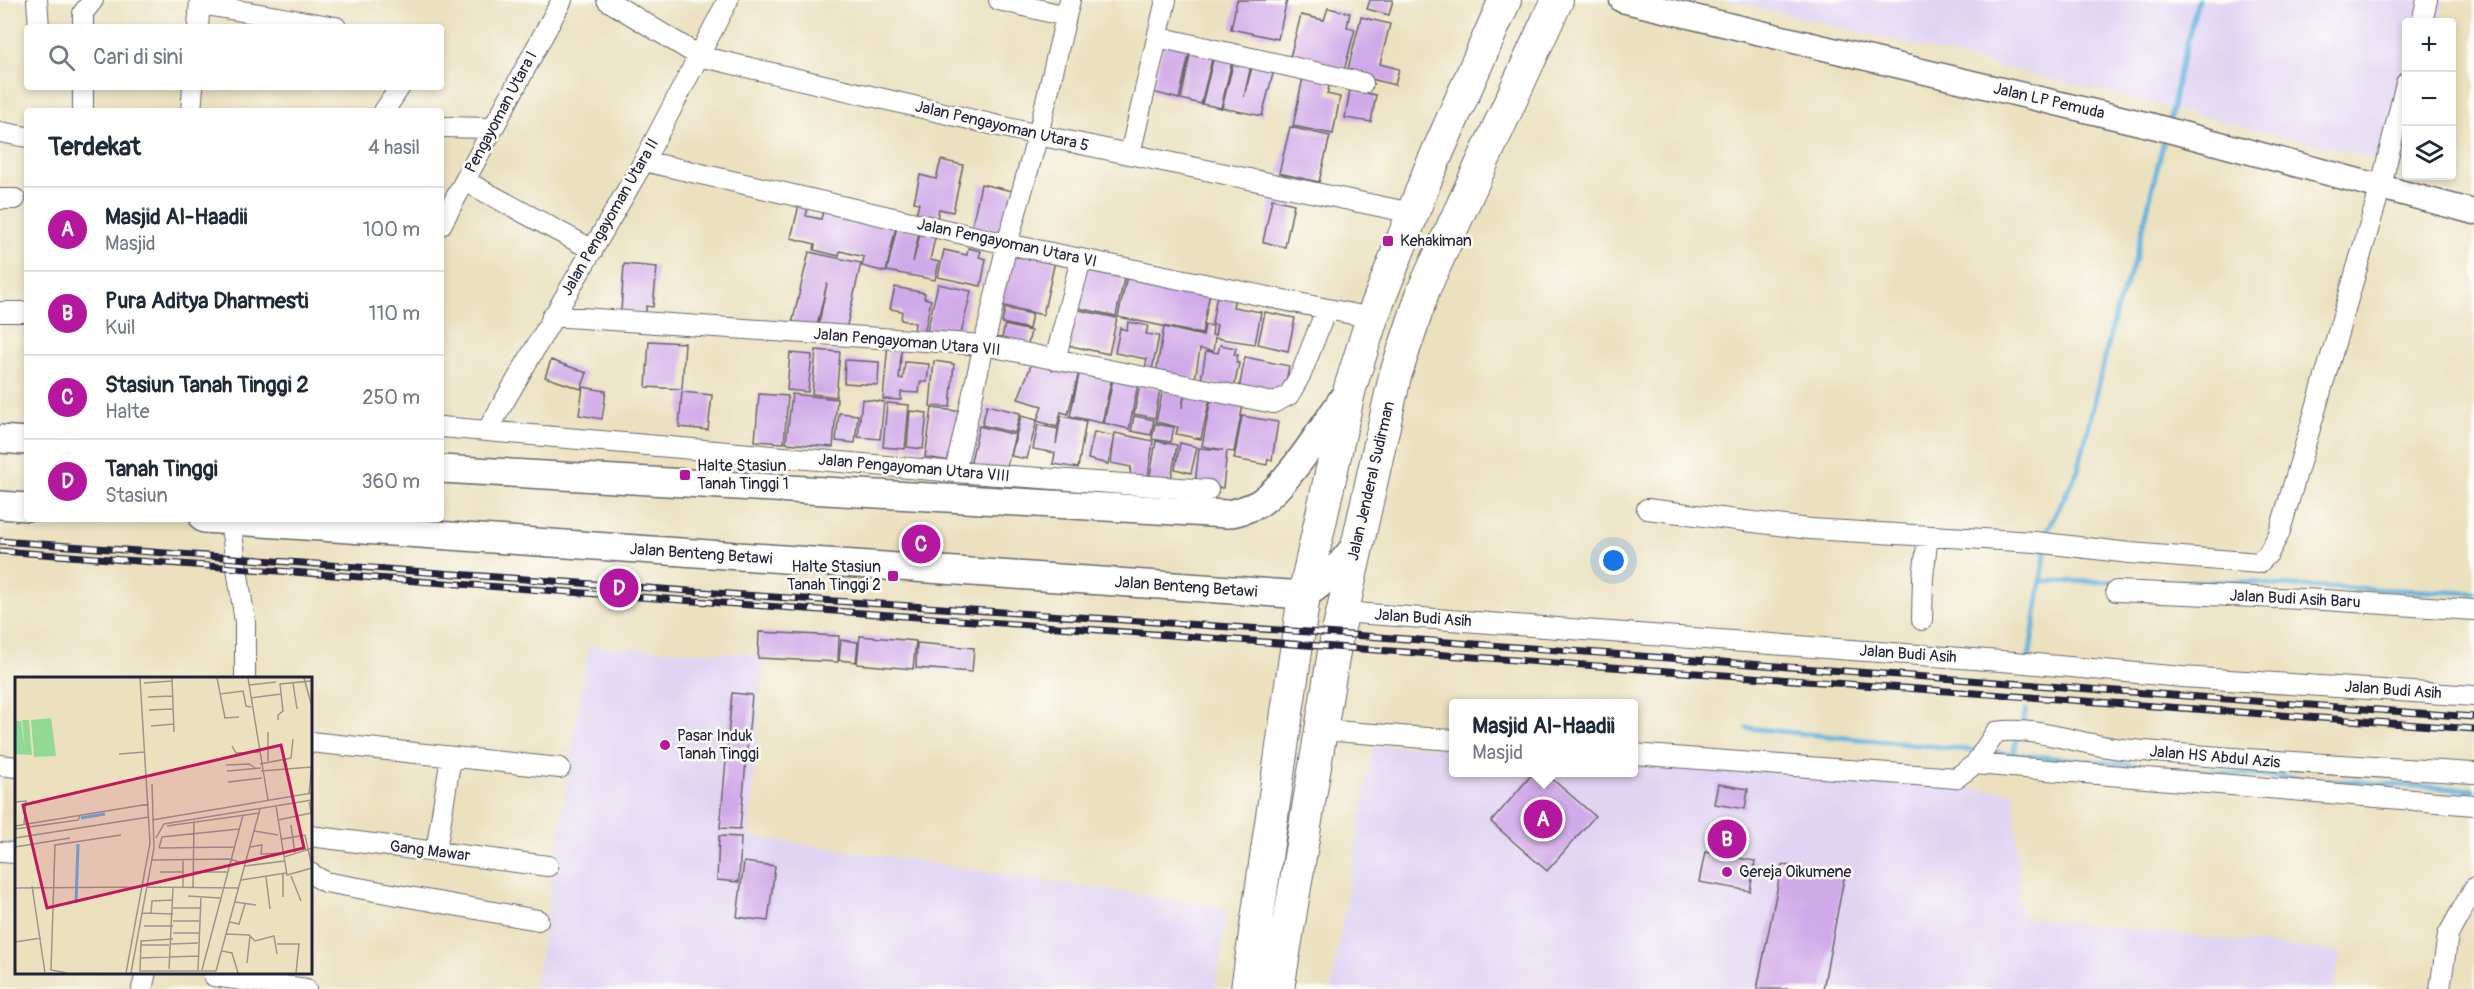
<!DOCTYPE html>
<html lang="id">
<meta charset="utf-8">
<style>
:root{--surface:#fff;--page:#f6f6f7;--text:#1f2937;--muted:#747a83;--line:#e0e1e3;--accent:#b5179e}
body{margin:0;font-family:Pangolin,sans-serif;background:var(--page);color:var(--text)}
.controls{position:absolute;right:18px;top:18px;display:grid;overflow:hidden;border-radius:6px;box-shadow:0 3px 9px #0003}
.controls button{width:54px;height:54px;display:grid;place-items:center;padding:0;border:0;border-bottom:2px solid var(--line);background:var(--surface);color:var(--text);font:30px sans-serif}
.you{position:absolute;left:1614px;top:561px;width:21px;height:21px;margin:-15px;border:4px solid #fff;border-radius:50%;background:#1a73e8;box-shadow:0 0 0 9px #1a73e833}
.badge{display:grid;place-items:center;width:39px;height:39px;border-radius:50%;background:var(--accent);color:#fff;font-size:20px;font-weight:700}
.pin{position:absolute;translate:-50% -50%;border:3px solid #fff;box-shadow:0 2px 6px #0006}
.popup{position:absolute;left:1449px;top:699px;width:189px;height:78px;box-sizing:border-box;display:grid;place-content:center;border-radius:6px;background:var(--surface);filter:drop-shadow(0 2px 4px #0005);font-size:20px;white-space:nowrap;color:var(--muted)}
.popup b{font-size:22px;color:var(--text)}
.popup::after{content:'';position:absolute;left:50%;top:100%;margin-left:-12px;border:12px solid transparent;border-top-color:var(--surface)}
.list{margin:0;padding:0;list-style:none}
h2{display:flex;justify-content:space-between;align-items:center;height:78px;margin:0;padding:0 24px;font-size:26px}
h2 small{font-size:20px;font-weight:400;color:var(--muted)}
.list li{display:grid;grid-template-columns:39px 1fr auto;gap:18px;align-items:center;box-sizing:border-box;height:84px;padding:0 24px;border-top:2px solid var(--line)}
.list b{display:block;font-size:22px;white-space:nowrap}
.list p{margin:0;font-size:20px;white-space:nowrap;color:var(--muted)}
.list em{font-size:20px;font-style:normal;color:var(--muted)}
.icon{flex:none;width:33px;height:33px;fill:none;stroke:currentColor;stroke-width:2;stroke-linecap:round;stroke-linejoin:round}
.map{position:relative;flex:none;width:2474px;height:989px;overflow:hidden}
.search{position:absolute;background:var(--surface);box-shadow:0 3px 9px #0003;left:24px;top:24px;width:420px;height:66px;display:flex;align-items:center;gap:15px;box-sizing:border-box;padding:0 21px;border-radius:6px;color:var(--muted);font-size:22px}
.panel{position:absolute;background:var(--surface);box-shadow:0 3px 9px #0003;left:24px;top:108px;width:420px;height:414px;border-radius:6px}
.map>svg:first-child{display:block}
.built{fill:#e1d4f3}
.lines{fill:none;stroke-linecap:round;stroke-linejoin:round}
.stream{stroke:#63b2dd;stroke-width:5}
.building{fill:#d0a9e9}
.minor-casing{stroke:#686569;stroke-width:22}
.tertiary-casing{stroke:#686569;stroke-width:27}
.secondary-casing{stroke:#686569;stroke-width:30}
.primary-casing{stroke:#686569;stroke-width:34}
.minor{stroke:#fff;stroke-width:20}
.tertiary{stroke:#fff;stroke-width:24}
.secondary{stroke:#fff;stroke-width:27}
.primary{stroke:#fff;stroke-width:32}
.rail-casing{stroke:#22223b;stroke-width:7}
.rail{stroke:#fdfcf7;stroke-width:4.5;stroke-dasharray:14;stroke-linecap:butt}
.poi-dot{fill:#b5179e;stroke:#fdfcf7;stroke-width:2}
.labels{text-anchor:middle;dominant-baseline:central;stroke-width:5;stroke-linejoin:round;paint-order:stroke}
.street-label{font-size:16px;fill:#22223b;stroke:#fdfcf7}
.poi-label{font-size:16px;fill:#22223b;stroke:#fdfcf7;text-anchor:start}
.inset-river{fill:none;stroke:#63b2dd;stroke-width:3}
.inset-road{fill:none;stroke:#9b958a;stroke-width:1.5}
.view{fill:#c2185b;fill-opacity:0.15;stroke:#c2185b;stroke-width:3}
.inset-edge{fill:none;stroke:#22223b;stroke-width:3}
</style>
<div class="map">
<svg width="2474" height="989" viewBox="0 0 2474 989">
<rect width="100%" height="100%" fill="#fdfcf7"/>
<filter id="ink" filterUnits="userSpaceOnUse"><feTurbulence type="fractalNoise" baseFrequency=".0167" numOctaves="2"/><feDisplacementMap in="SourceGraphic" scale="12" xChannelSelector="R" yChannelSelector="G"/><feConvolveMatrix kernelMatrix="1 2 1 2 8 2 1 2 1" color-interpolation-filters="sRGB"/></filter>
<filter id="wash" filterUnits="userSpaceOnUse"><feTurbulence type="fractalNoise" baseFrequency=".008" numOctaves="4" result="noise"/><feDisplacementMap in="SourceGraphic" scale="24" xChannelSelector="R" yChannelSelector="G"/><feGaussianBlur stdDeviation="1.35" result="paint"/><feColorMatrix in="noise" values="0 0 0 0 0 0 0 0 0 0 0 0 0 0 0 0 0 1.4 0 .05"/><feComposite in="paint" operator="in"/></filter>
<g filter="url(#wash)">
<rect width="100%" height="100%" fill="#ebe1bf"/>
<!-- built -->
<path class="built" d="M1727,0h718l-6,22h-33l-1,144z
M588,646l176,9 -15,181 478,72 -11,81h-684l7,-23z
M1373,746l80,1v25h180v-13l381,33 7,125 320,35 -7,37h-1003z"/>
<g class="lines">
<!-- stream -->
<path class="stream" d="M2169,123l9,-45 20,-78
M2046,539l1,-8 31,-61 38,-159 20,-54 29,-122
M2042,581l76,1
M2134,582h119l20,3 201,8
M2029,659l17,-111
M2021,727l5,-17
M1747,728l232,23
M1988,752l247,22 239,16
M2013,754l5,-19"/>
</g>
<g id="blocks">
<!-- building -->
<path class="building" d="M1237,0h50l-9,39 -47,-10z
M1370,0h23l-4,15 -22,-6z
M1328,8l22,5 -3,14 8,2 -11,42 -54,-14 11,-42 23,5z
M1361,17l29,7 -10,40 19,5 -4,16 -48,-12z
M1164,40l27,6 -12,53 -26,-7z
M1192,46l22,5 -13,53 -20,-5z
M1215,52l18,5 -12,51 -19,-4z
M1235,56l17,5 -8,36 10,-37 21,6 -13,50 -40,-8z
M1304,72l26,10 -3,12 13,3 -7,37 -40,-8z
M1350,90l26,5 -5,27 -26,-4z
M1290,127l40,9 -11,46 -40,-9z
M941,160l22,5 -10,47 -14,-3 -2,10 -21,-5 3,-11 -5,-1 6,-27 16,4z
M981,184l32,7 -10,42 -31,-7z
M1272,199l22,5 -9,43 -22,-5z
M799,205l9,2 -2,9 15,3 2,-8 73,16 -10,45 -24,-6 2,-9 -24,-6 -1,5 -25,-6 1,-6 -24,-6z
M897,226l22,6 -6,30 8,-32 15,4 -6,26 9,2 -4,18 -48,-9z
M968,248l13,3 -2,6 7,2 -5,27 -43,-9 6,-27 23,5z
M1008,251l47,10 -12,54 -47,-11z
M809,252l52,11 -16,71 -27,-6 9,-45 -11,47 -24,-6z
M624,264l33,3 -4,40 -7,-1v7l-25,-2z
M1083,265l42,9 -9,42 -42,-9z
M1127,276l83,17 -8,41 -84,-17z
M938,284l33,7 -11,47 -33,-7z
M895,287l30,6 -1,5 7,2 -7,34 -10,-2 1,-9 -14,-3 1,-9 -12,-2z
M1217,294l18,3 -2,10 28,5 -6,32 -40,-6 -2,13 -13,-2 -5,30 -39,-6 8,-46 39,9 2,-11 8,1 -1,9 3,1 2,-11 -5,-1z
M1005,308l27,6 -3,15 -27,-6z
M1074,309l43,9 -8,36 -43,-9z
M1265,312l30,6 -7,33 -30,-7z
M1128,322l20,4 -2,8 13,2 -7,34 -7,-1 2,-10 -32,-6 5,-25 7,2z
M1005,325l26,6 -4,17 -26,-6z
M649,341l36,2 -3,46 -36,-2z
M888,343l14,2 -3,34h4l2,-17 24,2 -2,18h-7l-1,11 -18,-1v8l-18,-1z
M1220,345l16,3 -2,7h4l-2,8h3l-5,25 -33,-7 5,-30 12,2z
M816,350l24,2 -4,45 -24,-3z
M790,353l22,2 -4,37 -21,-2z
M1245,357l44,9 -6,32 -44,-9z
M551,360l36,13 -6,16 -36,-12z
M845,360l34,2 -1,23 -34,-2z
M1033,360l46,12 -11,42 -7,-2 -4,15 -20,-6 5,-15 -24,-7z
M934,361l20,3 -4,43 -20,-1z
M1080,370l32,7 -10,46 -32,-7z
M1113,379l25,5 -9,45 -25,-6z
M1140,385l20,4 -5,29 -21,-4z
M583,387l23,4 -4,28 -23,-4z
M1163,389l21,5 -2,14 3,-15 25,5 -9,41 -25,-5 2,-7 -22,-5z
M682,392l30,3 -4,35 -29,-3z
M759,394l29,2 -4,47 -29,-2z
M792,394l45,5 -4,48 -47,-4z
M862,399l22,3 -4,37 -22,-2z
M1211,399l32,6 -9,47 -7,-1 -4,37 -28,-3 4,-37 24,2 -21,-4z
M887,403l22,2 -4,44 -22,-2z
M987,405l33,8 -5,20 -33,-8z
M932,408l32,4 -8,50 -31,-5z
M910,411l17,2 -4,36 -16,-2z
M839,413l19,2 -3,28 -19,-2z
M1021,416l16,4 -10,39 -16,-3z
M1061,416l25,5 -8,47 -25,-4 2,-11 -22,-4 5,-24 20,4 -2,15z
M1134,416l20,4 -3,15 -20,-4z
M1242,416l36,6 -6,38 -4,-1 -1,6 -33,-6z
M1155,424l19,3 -3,15 -19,-3z
M979,426l36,9 -10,39 -35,-9z
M1094,432l20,4 -6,28 -20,-5z
M1115,433l38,8 -6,43 -18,-3 2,-14 -20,-4z
M1156,441l21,4 -7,40 -21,-3z
M1180,443l17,4 -6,26 -16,-4z
M759,632l80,4 -1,26 -80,-4z
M860,636l56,5 -3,28 -56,-5z
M841,640l17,2 -2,20 -17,-2z
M917,643l57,5 -2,24 -56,-4z
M732,693l20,2 -12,134 -20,-1z
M1534,772h10l51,44 -48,55 -56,-49z
M1718,784l30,5 -3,20 -31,-5z
M1719,831l19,4 -3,12 -19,-3z
M719,836l22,1 -2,45 -22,-2z
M1705,852l50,9 -5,30 -51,-9z
M744,862l31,4 -7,55 -31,-4z
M1782,865l63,8 -22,116h-66z"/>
</g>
</g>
<g filter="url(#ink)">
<use href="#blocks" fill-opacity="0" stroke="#686569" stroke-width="1.5"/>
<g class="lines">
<defs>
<path id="minor" d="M37,0l2,27
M607,0l92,56 339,79 374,78
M999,0l67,16
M200,4l136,23
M2422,22l5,-22
M83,27v-14l10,-13
M198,27l2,-27
M1158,37l205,46
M83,111v-24
M191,111l2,-24
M384,111l16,-24
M441,127l51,1
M0,132l27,5
M1130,154l36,-154
M644,161l363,83 365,74
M465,181l128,69
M0,199h15
M441,225l121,-225
M0,312h27
M552,316l432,29 289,58 16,-8 12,-21 25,-64
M1055,360l26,-101
M441,427l514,45 253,18
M487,431l157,-270 84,-161
M955,472l52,-228 31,-109 32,-135
M1647,509l163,20 225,13 95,11 129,10 9,-9 11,-20 102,-348 25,-103
M230,521l15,101v56
M2116,591l208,9 150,10
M1342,612l672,50 168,15 292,19
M1922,620l1,-43 5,-41
M1321,730l132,10
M310,742l250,26
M1633,754l323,24 19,-14 21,-32c42,-6 84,13 126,17 117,11 235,17 352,24
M1975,764l499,41
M0,765l16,2
M310,836l238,30
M436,851l15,-94
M0,852l16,1
M310,873l15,9 213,38
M214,976l92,13
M142,989l4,-17
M2440,989l8,-54 26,-47"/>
<path id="tertiary" d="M1622,0l531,126 321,86"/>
<path id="secondary" d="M0,439l27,2
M441,469l786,45c11,-2 21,-5 31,-10 29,-18 68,-81 88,-110
M0,505l27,2
M204,519l1100,76c23,-13 37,-31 53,-51"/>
<path id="primary" d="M1247,989l57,-394 46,-207 22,-70 56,-144 77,-174
M1278,989l57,-343 60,-270 29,-87 133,-289"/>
</defs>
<!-- minor casing -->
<use href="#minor" class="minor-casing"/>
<!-- tertiary casing -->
<use href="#tertiary" class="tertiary-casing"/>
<!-- secondary casing -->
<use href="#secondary" class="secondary-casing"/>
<!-- primary casing -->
<use href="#primary" class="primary-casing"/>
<!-- minor -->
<use href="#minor" class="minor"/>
<!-- tertiary -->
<use href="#tertiary" class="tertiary"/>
<!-- secondary -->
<use href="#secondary" class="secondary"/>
<!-- primary -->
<use href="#primary" class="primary"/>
<defs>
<path id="rail" d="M0,541l744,54 594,39 1136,83
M0,551l2474,178"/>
</defs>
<!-- rail casing -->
<use href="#rail" class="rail-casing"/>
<!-- rail -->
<use href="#rail" class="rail"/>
</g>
</g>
<!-- markers -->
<g class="poi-dot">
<rect x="1382" y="235" width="12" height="12" rx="3"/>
<rect x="679" y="469" width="12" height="12" rx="3"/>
<rect x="887" y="570" width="12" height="12" rx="3"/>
<circle cx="665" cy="745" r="6"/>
<circle cx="1727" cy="872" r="6"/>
</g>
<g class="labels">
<!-- street labels -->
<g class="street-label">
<text transform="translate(2049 101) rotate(13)">Jalan LP Pemuda</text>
<text transform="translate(501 112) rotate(-62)">Pengayoman Utara I</text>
<text transform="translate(1002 126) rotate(13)">Jalan Pengayoman Utara 5</text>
<text transform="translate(610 217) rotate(-60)">Jalan Pengayoman Utara II</text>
<text transform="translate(1007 243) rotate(12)">Jalan Pengayoman Utara VI</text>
<text transform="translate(907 342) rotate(5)">Jalan Pengayoman Utara VII</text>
<text transform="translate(914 468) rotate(5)">Jalan Pengayoman Utara VIII</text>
<text transform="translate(1371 481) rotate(-77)">Jalan Jenderal Sudirman</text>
<text transform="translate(701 554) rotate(4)">Jalan Benteng Betawi</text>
<text transform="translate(1186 587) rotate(4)">Jalan Benteng Betawi</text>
<text transform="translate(2295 599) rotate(3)">Jalan Budi Asih Baru</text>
<text transform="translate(1423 618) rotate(4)">Jalan Budi Asih</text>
<text transform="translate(1908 654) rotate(4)">Jalan Budi Asih</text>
<text transform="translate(2393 690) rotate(4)">Jalan Budi Asih</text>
<text transform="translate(2215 757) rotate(5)">Jalan HS Abdul Azis</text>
<text transform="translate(430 851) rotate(7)">Gang Mawar</text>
</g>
<!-- poi labels -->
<g class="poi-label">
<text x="1400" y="241">Kehakiman</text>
<text x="697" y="466">Halte Stasiun<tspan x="697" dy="18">Tanah Tinggi 1</tspan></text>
<text x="881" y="567" text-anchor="end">Halte Stasiun<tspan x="881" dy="18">Tanah Tinggi 2</tspan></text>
<text x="677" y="736">Pasar Induk<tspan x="677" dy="18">Tanah Tinggi</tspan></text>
<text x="1739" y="872">Gereja Oikumene</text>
</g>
</g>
<!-- overview -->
<g transform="translate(15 677)">
<rect width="297" height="297" fill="#ebe1bf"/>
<path d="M36,41l5,38 -22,1 -3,-37zM7,43h7l3,35 -17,-1v-33h6l4,28z" fill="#91da95"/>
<path class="inset-river" d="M66,141l24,-4M61,226l2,-59"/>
<path class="inset-road" d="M157,1l2,54M202,1l8,40 14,-1M233,1l20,122M289,1l8,29M129,6l28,-2M278,6l4,26M234,8l27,-3M205,17l23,-3 3,15 5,1M133,20l25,-1M236,21l30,-4M134,33l24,-1M263,43v-5l5,-4 -3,-27 31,-3M136,49l23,-2M217,69l4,7 23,-1M104,77l26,-2M253,84v-29M245,87l31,-6 2,-19M211,88l23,-1 6,4M212,94l34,-3M246,94l51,-4M213,105l34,-4M294,116l3,-29M294,123l3,19M0,125l11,-1 -2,23M261,129l11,69 25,-7M137,143l160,-27M263,143l33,-7M276,148l4,29M0,149l134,-22M152,149l92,-13M0,152l63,-9 2,-4M239,154l24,4M0,161l134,-21M141,161l8,-14 148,-24M267,162l23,-4 7,32M0,170l55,-9M235,170l12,-2 -1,9 23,-1M144,171l3,-11 77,-8M144,171l75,-1M269,180l28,-9M137,183l78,-1 15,5M230,189l40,-5M145,195h23M178,195h34M268,197v23M276,199l10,25M251,200l4,32M226,203l45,-7M17,209l13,87M132,210l92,1M0,211l127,-1M168,211v-29M178,211l1,-66M173,219l32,2M220,225l21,3M158,231h27M127,236l31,1M136,236l1,-12 21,-1M158,244h26M215,245l9,2 6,-20M129,249h29M158,256h26M211,257l23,1 6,6 19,-5 3,18M158,262l-32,2 -1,30h76M0,265l26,-4M155,267l28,-1M262,267h22l-3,29M126,268h28M207,274l10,2 6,20M125,281l58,-2M232,286l3,-27M154,292l4,-81M183,293l3,-73M187,293l41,-155M201,294l44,-162M52,296l-16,-3 4,-125 66,-10M111,296l24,-130 -10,-165M116,296l23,-125 -2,-64"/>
<path class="view" d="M266,68l23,103 -257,60 -24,-103z"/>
<rect width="297" height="297" class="inset-edge"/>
</g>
</svg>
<div class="controls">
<button>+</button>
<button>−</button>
<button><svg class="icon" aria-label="layers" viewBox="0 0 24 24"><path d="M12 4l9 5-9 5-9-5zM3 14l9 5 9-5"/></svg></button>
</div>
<div class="you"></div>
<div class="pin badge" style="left:1543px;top:819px">A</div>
<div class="popup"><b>Masjid Al-Haadii</b>Masjid</div>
<div class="pin badge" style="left:1727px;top:839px">B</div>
<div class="pin badge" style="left:921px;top:544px">C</div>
<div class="pin badge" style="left:619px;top:588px">D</div>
<div class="search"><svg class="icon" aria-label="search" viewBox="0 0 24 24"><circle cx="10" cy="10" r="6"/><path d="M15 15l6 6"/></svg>Cari di sini</div>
<section class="panel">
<h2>Terdekat<small>4 hasil</small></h2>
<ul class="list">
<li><span class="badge">A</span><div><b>Masjid Al-Haadii</b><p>Masjid</p></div><em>100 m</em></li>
<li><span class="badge">B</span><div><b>Pura Aditya Dharmesti</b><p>Kuil</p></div><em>110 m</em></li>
<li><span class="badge">C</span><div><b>Stasiun Tanah Tinggi 2</b><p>Halte</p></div><em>250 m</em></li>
<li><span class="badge">D</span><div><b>Tanah Tinggi</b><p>Stasiun</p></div><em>360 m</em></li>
</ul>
</section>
</div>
